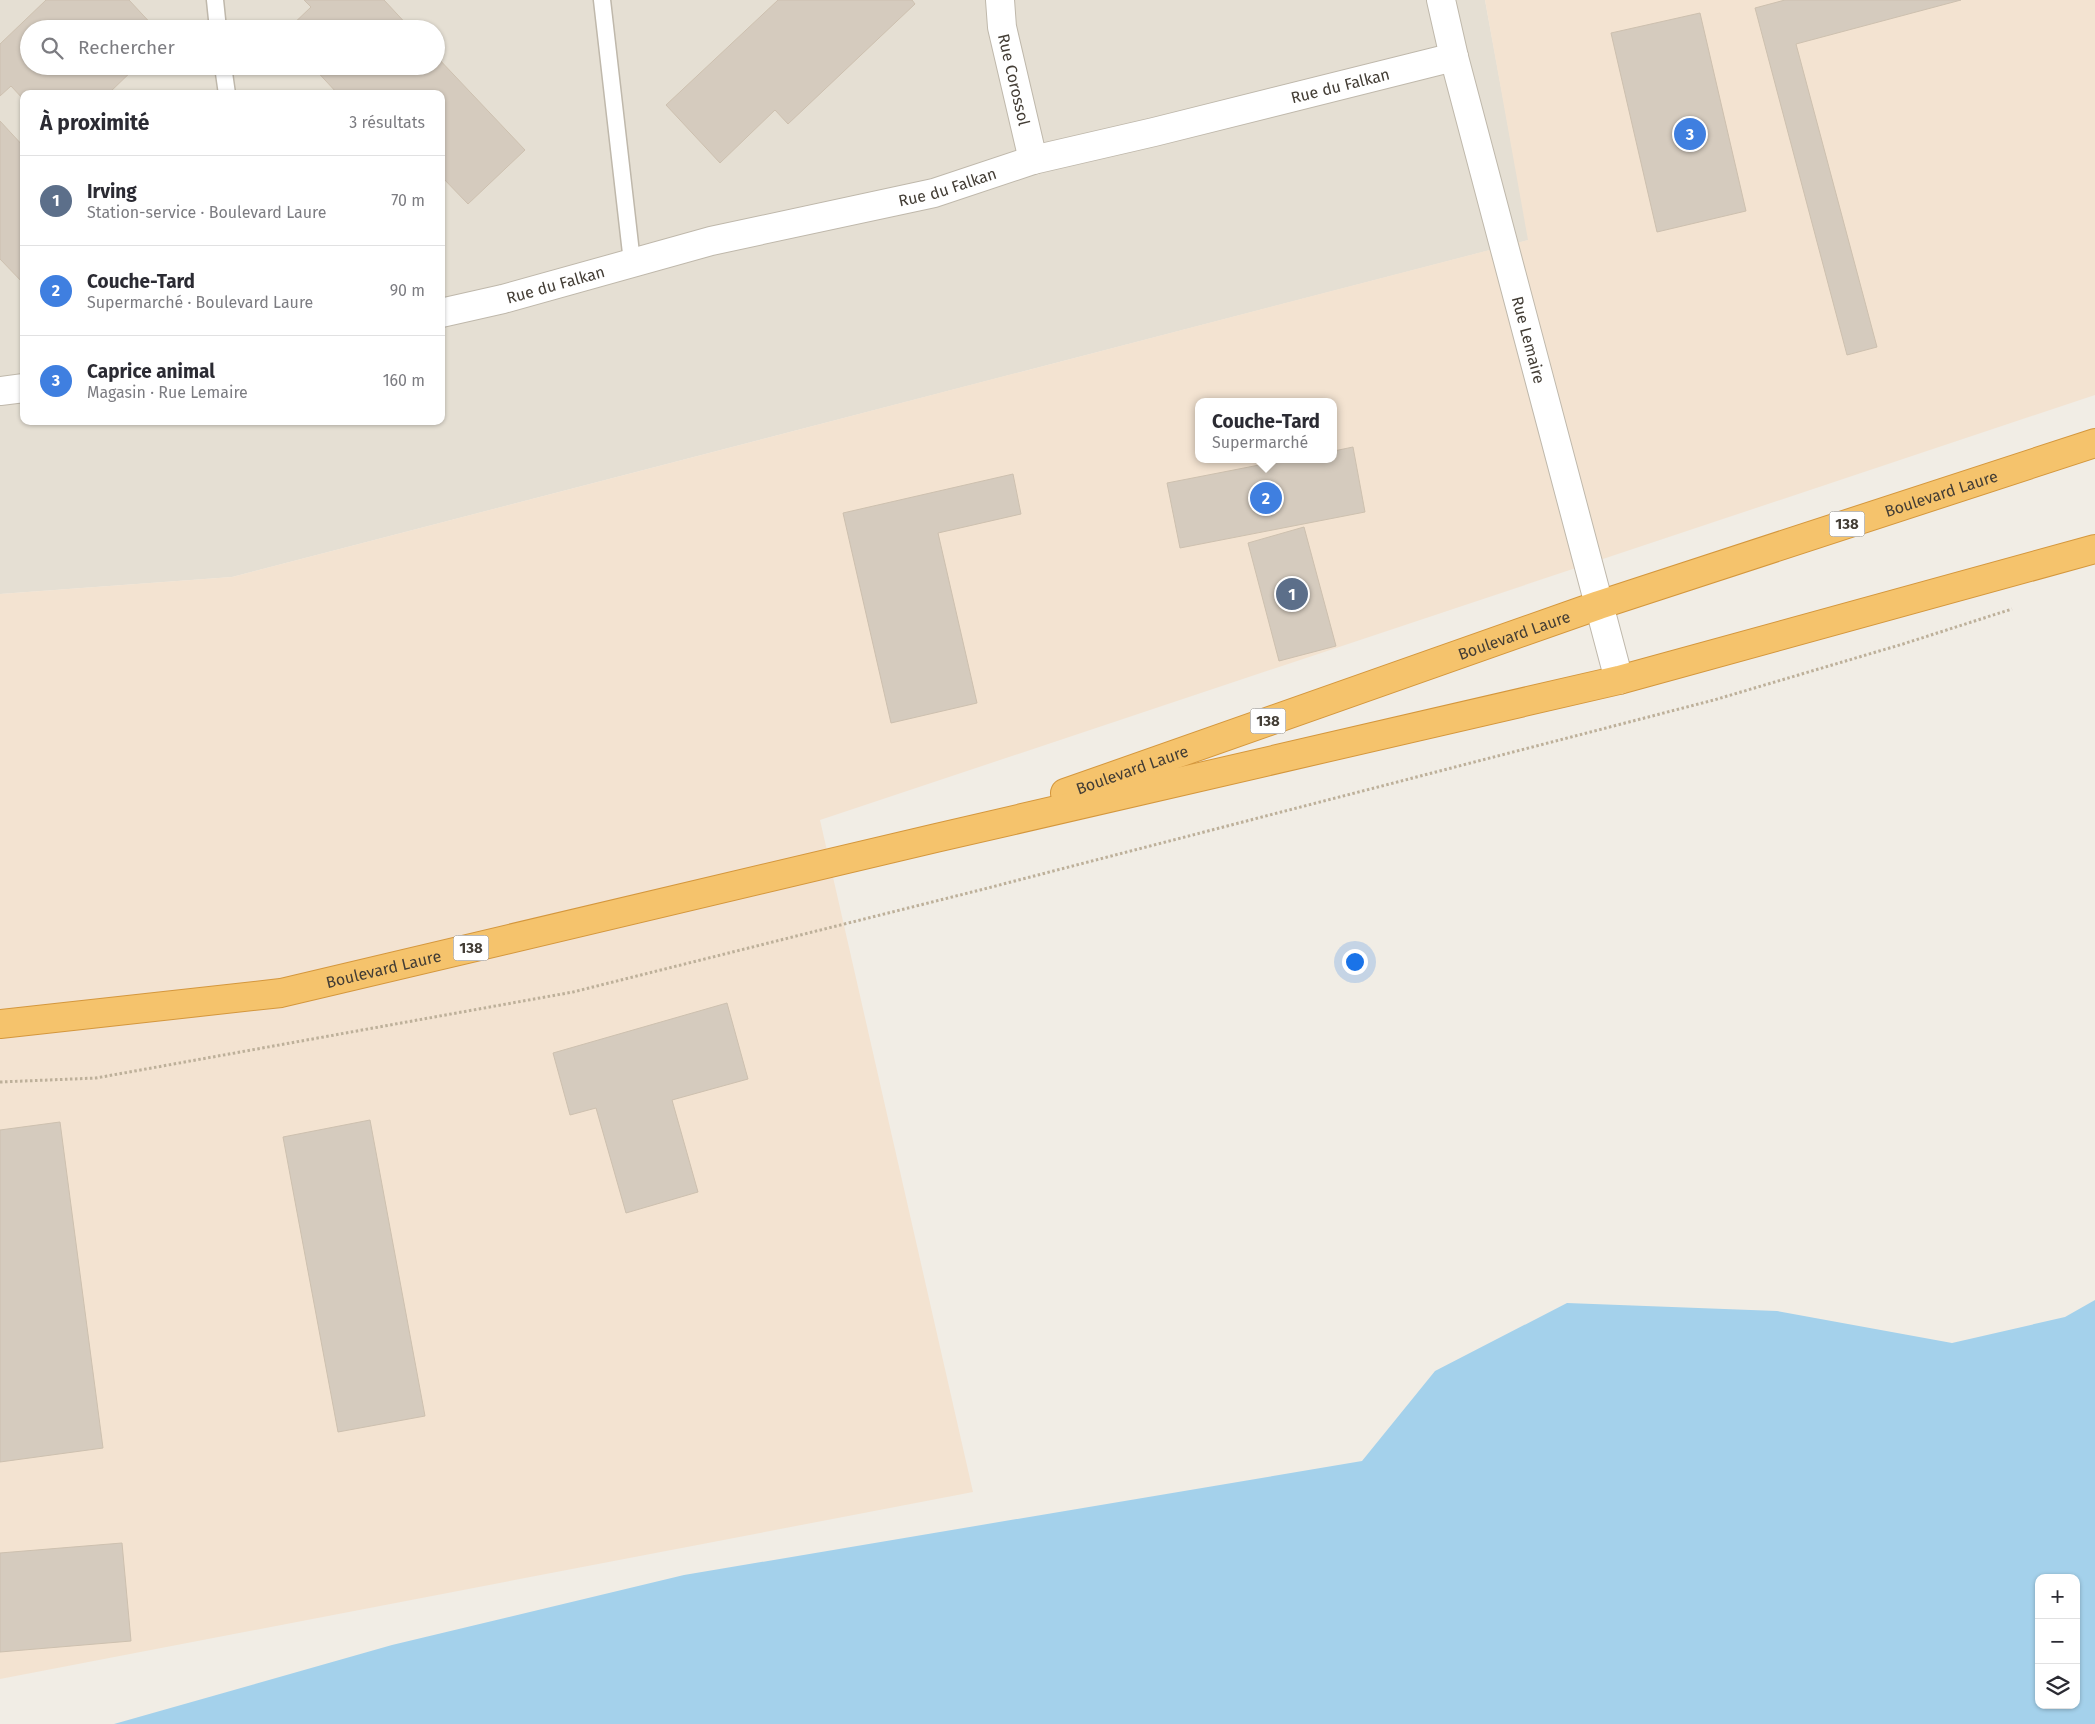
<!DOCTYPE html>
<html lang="fr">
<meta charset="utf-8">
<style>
:root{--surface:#fff;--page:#f7f7f7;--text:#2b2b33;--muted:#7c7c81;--line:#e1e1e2;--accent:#ed3820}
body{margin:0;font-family:"Fira Sans",sans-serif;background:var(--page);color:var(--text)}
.controls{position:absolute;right:15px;bottom:15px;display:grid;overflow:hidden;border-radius:10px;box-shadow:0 1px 4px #0004}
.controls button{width:45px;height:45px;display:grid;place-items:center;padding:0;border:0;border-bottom:1px solid var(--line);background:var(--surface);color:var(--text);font:25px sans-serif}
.you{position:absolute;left:1354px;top:961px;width:18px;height:18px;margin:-12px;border:4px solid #fff;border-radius:50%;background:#1a73e8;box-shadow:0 0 0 8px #1a73e833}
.badge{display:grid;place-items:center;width:32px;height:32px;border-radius:50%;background:var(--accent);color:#fff;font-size:16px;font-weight:700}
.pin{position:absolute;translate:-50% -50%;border:2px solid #fff;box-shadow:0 1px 5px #0006}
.popup{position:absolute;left:1195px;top:398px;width:142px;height:65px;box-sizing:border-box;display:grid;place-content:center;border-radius:10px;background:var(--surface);filter:drop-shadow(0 1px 4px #0005);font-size:16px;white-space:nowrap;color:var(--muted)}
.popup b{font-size:19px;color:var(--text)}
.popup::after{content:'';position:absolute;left:50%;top:100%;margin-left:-10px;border:10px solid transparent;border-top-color:var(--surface)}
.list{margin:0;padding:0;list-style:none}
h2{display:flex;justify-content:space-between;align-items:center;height:65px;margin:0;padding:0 20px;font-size:21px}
h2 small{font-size:16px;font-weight:400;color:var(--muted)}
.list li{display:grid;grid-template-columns:32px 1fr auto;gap:15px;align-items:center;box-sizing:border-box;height:90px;padding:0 20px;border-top:1px solid var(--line)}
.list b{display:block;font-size:19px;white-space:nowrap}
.list p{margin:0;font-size:16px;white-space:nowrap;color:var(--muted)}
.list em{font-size:16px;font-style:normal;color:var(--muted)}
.icon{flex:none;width:28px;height:28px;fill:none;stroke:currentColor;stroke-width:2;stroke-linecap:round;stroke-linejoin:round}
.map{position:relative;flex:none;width:2095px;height:1724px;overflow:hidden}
.search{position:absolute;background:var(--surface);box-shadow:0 1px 4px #0004;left:20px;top:20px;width:425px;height:55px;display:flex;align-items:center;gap:12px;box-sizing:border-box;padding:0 18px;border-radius:28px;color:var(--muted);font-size:19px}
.panel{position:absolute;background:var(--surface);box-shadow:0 1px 4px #0004;left:20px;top:90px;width:425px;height:335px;border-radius:10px}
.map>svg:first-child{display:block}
.residential{fill:#e5dfd3;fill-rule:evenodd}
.commercial{fill:#f3e3d1;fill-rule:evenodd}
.water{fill:#a4d1eb;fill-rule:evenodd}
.building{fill:#d5cbbe;stroke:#cdc0af}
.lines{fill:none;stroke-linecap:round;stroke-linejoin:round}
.lane-casing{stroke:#bfb8ab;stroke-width:19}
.street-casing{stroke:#bfb8ab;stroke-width:30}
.highway-casing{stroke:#d4973d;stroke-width:30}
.path{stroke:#bdb09a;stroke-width:3;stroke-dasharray:2.5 2.5;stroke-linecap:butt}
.lane{stroke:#fff;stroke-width:16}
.street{stroke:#fff;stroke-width:28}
.highway{stroke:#f5c36c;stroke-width:28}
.labels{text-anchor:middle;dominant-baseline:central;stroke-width:5;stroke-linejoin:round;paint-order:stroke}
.shield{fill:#fff;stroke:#7b7772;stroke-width:1}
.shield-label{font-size:15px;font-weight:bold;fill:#433d35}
.street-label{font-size:16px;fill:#433d35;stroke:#fff}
</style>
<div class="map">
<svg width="2095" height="1724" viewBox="0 0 2095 1724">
<rect width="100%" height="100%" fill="#f1ede5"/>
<!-- residential -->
<path class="residential" d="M0,0h1485l44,240 -1297,337 -232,17zM29,29h407v37h-407zM24,94h417v327h-417z"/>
<!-- commercial -->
<path class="commercial" d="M1485,0h610v395l-1275,425 153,672 -973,187v-1085l232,-17 1296,-337zM1198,402h136v57h-136z"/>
<!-- water -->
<path class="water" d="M2095,1300v424h-1981l278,-79 292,-70 678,-114 73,-90 132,-68 210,8 175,32 113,-26zM2039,1578h37v127h-37z"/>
<!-- building -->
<path class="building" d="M46,0h83l27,29h-127v37h108l-29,28h-84v6l-13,-14 -11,10v-52z
M304,0h80l27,29h-123l23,-22z
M778,0h134l3,4 -127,120 -13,-14 -55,53 -54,-58z
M1785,0h176l-165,44 81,303 -30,8 -92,-347z
M1700,13l46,198 -89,21 -46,-199z
M436,56l89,94 -57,54 -27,-28v-82h-103l-26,-28h124z
M0,121l24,26v137l-24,-25z
M1353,447l12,65 -185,36 -13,-65 123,-24h44v-8z
M1013,474l8,40 -83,19 39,170 -86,20 -48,-210z
M1304,527l32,119 -57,15 -31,-118z
M727,1003l21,76 -76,21 26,92 -72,21 -30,-105 -26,7 -17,-62z
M370,1120l55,296 -87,16 -55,-295z
M60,1122l43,326 -103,14v-332z
M122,1543l9,98 -131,11v-99z"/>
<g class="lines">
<defs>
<path id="lane" d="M215,0l3,29
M602,0l30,262
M223,66l4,28"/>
<g id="street">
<path id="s1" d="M1000,0l2,27 31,133"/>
<path id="s2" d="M1441,0l13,57 165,623"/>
<path id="s3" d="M441,313l62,-14 208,-58 223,-48 99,-33 121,-28 300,-75"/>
<path d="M0,391l24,-3"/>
</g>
<g id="highway">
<path id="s4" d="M1065,793l534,-188 496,-162"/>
<path id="s5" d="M0,1024l281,-31 655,-155 683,-158 476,-131"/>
</g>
</defs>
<!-- lane casing -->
<use href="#lane" class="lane-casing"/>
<!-- street casing -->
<use href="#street" class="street-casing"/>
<!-- highway casing -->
<use href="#highway" class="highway-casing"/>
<!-- path -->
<path class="path" d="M0,1082l96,-4 477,-86 407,-102 734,-190 189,-56 109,-35"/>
<!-- lane -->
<use href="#lane" class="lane"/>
<!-- street -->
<use href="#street" class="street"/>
<!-- highway -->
<use href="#highway" class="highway"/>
</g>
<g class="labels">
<!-- shield labels -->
<g class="shield">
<rect x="1829.5" y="511.5" width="35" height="25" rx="4"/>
<rect x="1250.5" y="708.5" width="35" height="25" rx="4"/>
<rect x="453.5" y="935.5" width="35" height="25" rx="4"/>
</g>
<g class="shield-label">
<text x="1847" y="524">138</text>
<text x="1268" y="721">138</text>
<text x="471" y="948">138</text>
</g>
<!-- street labels -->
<g class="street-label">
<text stroke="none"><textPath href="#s1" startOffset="81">Rue Corossol</textPath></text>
<text stroke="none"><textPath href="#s3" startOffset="928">Rue du Falkan</textPath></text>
<text stroke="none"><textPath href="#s3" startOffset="522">Rue du Falkan</textPath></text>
<text stroke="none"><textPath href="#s3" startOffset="118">Rue du Falkan</textPath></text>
<text stroke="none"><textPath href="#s2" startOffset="351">Rue Lemaire</textPath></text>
<text stroke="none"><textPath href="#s4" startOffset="926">Boulevard Laure</textPath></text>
<text stroke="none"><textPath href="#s4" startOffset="476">Boulevard Laure</textPath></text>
<text stroke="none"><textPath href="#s4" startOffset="71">Boulevard Laure</textPath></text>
<text stroke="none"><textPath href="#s5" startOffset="388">Boulevard Laure</textPath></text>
</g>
</g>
</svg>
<div class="controls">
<button>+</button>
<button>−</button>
<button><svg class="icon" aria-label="layers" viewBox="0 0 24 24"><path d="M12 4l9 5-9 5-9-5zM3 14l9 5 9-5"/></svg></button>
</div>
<div class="you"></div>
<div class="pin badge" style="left:1292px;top:594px;background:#5c6f8a">1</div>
<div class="pin badge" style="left:1266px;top:498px;background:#3f7fe0">2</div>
<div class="popup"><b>Couche-Tard</b>Supermarché</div>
<div class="pin badge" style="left:1690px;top:134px;background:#3f7fe0">3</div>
<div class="search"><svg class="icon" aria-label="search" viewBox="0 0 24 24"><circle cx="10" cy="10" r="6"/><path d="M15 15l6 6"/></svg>Rechercher</div>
<section class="panel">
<h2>À proximité<small>3 résultats</small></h2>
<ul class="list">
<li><span class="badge" style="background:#5c6f8a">1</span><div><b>Irving</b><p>Station-service · Boulevard Laure</p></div><em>70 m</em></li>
<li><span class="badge" style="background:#3f7fe0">2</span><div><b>Couche-Tard</b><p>Supermarché · Boulevard Laure</p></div><em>90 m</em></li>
<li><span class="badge" style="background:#3f7fe0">3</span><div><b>Caprice animal</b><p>Magasin · Rue Lemaire</p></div><em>160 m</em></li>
</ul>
</section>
</div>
